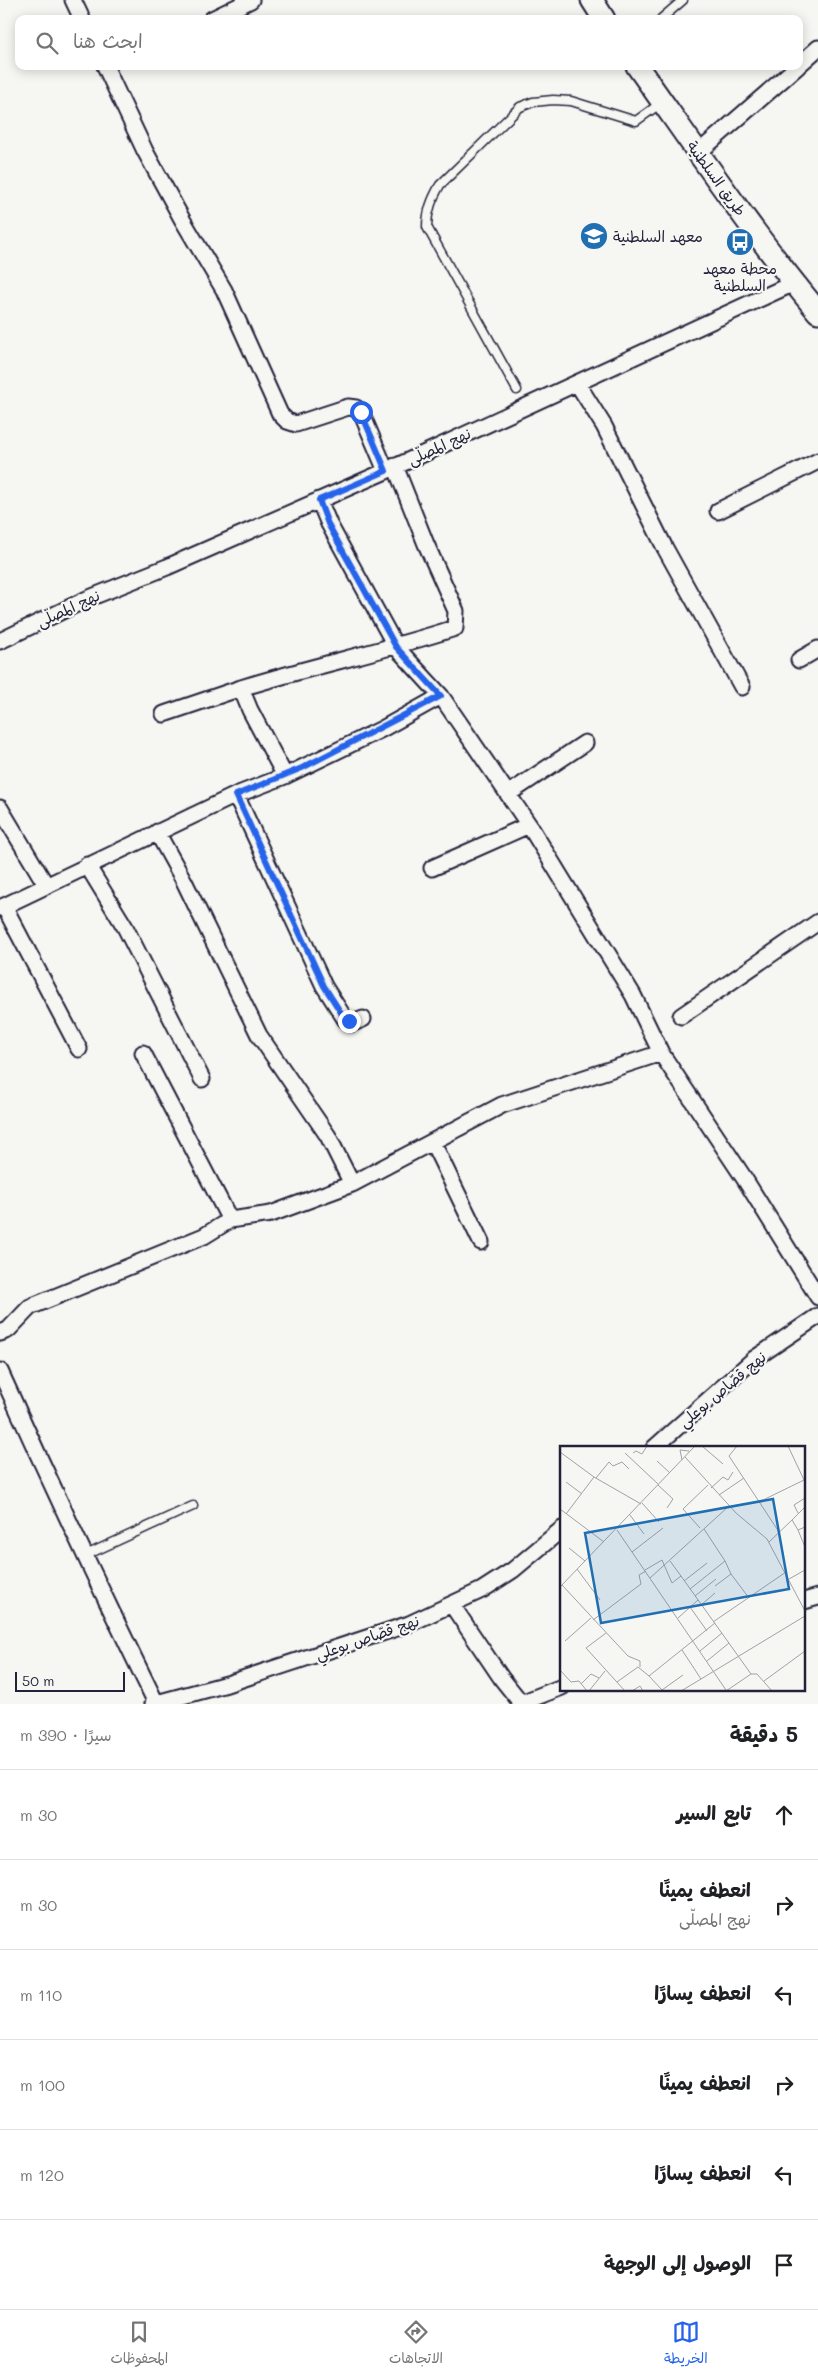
<!DOCTYPE html>
<html lang="ar">
<meta charset="utf-8">
<style>
:root{--surface:#fff;--page:#f2f2f2;--text:#202124;--muted:#757577;--line:#e0e0e0;--accent:#2563eb}
body{margin:0;font-family:Mali,"Playpen Sans Arabic",sans-serif;background:var(--page);color:var(--text);direction:rtl}
.scale{position:absolute;left:15px;bottom:12px;width:110px;box-sizing:border-box;padding-left:5px;border:2px solid #22223b;border-top:0;font-size:14px;line-height:18px;white-space:nowrap;color:#22223b;-webkit-text-stroke:4px #f6f6f2;paint-order:stroke}
.stop{position:absolute;width:15px;height:15px;margin:-11px;border:4px solid #2563eb;border-radius:50%;background:#fff}
.stop.end{background:#2563eb;border-color:#fff;box-shadow:0 1px 5px #0008}
.list{margin:0;padding:0;list-style:none}
h2{display:flex;justify-content:space-between;align-items:center;height:65px;margin:0;padding:0 20px;font-size:21px}
h2 small{font-size:16px;font-weight:400;color:var(--muted)}
.list li{display:grid;grid-template-columns:32px 1fr auto;gap:15px;align-items:center;box-sizing:border-box;height:90px;padding:0 20px;border-top:1px solid var(--line)}
.list b{display:block;font-size:19px;white-space:nowrap}
.list p{margin:0;font-size:16px;white-space:nowrap;color:var(--muted)}
.list em{font-size:16px;font-style:normal;color:var(--muted)}
.icon{flex:none;width:28px;height:28px;fill:none;stroke:currentColor;stroke-width:2;stroke-linecap:round;stroke-linejoin:round}
.map{position:relative;flex:none;width:818px;height:1704px;overflow:hidden;direction:ltr}
.search{position:absolute;background:var(--surface);box-shadow:0 2px 12px #0003;left:15px;right:15px;top:15px;height:55px;display:flex;align-items:center;gap:12px;box-sizing:border-box;padding:0 18px;border-radius:10px;color:var(--muted);font-size:19px}
.sheet{height:605px;background:var(--surface)}
nav{display:flex;justify-content:space-around;align-items:center;box-sizing:border-box;height:70px;border-top:1px solid var(--line);background:var(--surface);font-size:14px;color:var(--muted)}
nav a{display:grid;justify-items:center;gap:2px}
nav .on{color:var(--accent)}
.map>svg:first-child{display:block}
.lines{fill:none;stroke-linecap:round;stroke-linejoin:round}
.service-casing{stroke:#22223b;stroke-width:11}
.minor-casing{stroke:#22223b;stroke-width:19}
.secondary-casing{stroke:#22223b;stroke-width:25}
.service{stroke:#f6f6f2;stroke-width:8}
.minor{stroke:#f6f6f2;stroke-width:15}
.secondary{stroke:#f6f6f2;stroke-width:21}
.route{stroke:#2563eb;stroke-width:6}
.labels{text-anchor:middle;dominant-baseline:central;stroke-width:4.5;stroke-linejoin:round;paint-order:stroke}
.street-label{font-size:15px;fill:#22223b;stroke:#f6f6f2}
.poi-label{font-size:15px;fill:#22223b;stroke:#f6f6f2;text-anchor:start}
.inset-road{fill:none;stroke:#a1a1a9;stroke-width:1}
.view{fill:#1f6fb2;fill-opacity:0.15;stroke:#1f6fb2;stroke-width:2.5}
.inset-edge{fill:none;stroke:#22223b;stroke-width:2.5}
</style>
<div class="map">
<svg width="818" height="1704" viewBox="0 0 818 1704">
<rect width="100%" height="100%" fill="#f6f6f2"/>
<filter id="ink" filterUnits="userSpaceOnUse"><feTurbulence type="fractalNoise" baseFrequency=".02" numOctaves="2"/><feDisplacementMap in="SourceGraphic" scale="10" xChannelSelector="R" yChannelSelector="G"/><feConvolveMatrix kernelMatrix="1 2 1 2 8 2 1 2 1" color-interpolation-filters="sRGB"/></filter>
<g filter="url(#ink)">
<g class="lines">
<defs>
<path id="service" d="M661,19l22,-19
M517,390l-90,-163c0,-16 5,-28 13,-42l80,-78 13,-5 20,-2 18,1 65,20 25,-18
M86,1555l107,-49"/>
<path id="minor" d="M73,0l9,19
M212,19l39,-19
M799,65l19,-17
M105,66l40,85 37,68 42,71 56,124 7,7 9,3 52,-17 8,1 5,4 25,59
M698,153l100,-87
M577,383l27,43 61,122 77,139
M319,500l10,24 67,123 45,49 88,129 104,170 28,58 83,125 74,119
M718,511l100,-50
M0,641l87,-42 80,-32 219,-96 408,-188
M799,660l19,-11
M164,714l77,-26
M285,776l97,-47 59,-33
M508,794l77,-51
M236,795l88,191 21,33 8,4 10,-4
M0,808l46,77
M157,832l27,49 75,154 69,101 24,48 150,-79 159,-52
M87,865l38,62 77,152
M432,868l97,-43
M4,906l75,143
M0,908l236,-113 49,-19 -35,-66 -9,-22c71,-22 143,-37 214,-60l1,-17 -30,-67 -31,-78
M681,1016l137,-94
M143,1053l87,167 41,-6 81,-30
M433,1143l48,99
M0,1333l8,-3 22,-23 174,-71 26,-16
M0,1371c50,111 102,222 156,332
M654,1448l100,-89 64,-43
M804,1601l14,-4
M452,1605l50,74 20,25
M521,1703l41,-16
M153,1704l74,-20 182,-60 73,-34 31,-20 49,-41"/>
<path id="secondary" d="M592,0l12,19
M637,66c59,83 116,168 181,246"/>
</defs>
<!-- service casing -->
<use href="#service" class="service-casing"/>
<!-- minor casing -->
<use href="#minor" class="minor-casing"/>
<!-- secondary casing -->
<use href="#secondary" class="secondary-casing"/>
<!-- service -->
<use href="#service" class="service"/>
<!-- minor -->
<use href="#minor" class="minor"/>
<!-- secondary -->
<use href="#secondary" class="secondary"/>
</g>
</g>
<g class="lines" filter="url(#ink)">
<!-- route -->
<path class="route" d="M349,1021l-4,-2 -21,-33 -88,-191 66,-27 139,-72 -45,-49 -68,-123 -9,-24 67,-29 -25,-59"/>
</g>
<!-- icons -->
<defs>
<symbol id="school-disc" viewBox="-11 -11 22 22"><circle r="9.5" fill="#1f6fb2" stroke="#f6f6f2"/><path d="M0-5L7-2L0 1L-7-2ZM-4 1L0 2.5L4 1V4Q0 6-4 4Z" fill="#fff"/></symbol>
<symbol id="bus-disc" viewBox="-11 -11 22 22"><circle r="9.5" fill="#1f6fb2" stroke="#f6f6f2"/><path d="M-5-6H5V4H4V6H2V4H-2V6H-4V4H-5ZM-3.5-4V0h7V-4ZM-3.5 1.2v1.5H-2V1.2ZM2 1.2v1.5H3.5V1.2Z" fill="#fff"/></symbol>
</defs>
<g fill-rule="evenodd">
<use href="#school-disc" x="578" y="220" width="32" height="32"/>
<use href="#bus-disc" x="724" y="226" width="32" height="32"/>
</g>
<g class="labels">
<!-- street labels -->
<g class="street-label">
<text transform="translate(717 178) rotate(54)">طريق السلطنية</text>
<text transform="translate(439 446) rotate(-25)">نهج المصلّى</text>
<text transform="translate(68 608) rotate(-25)">نهج المصلّى</text>
<text transform="translate(722 1389) rotate(-40)">نهج قصّاص بوعلي</text>
<text transform="translate(367 1637) rotate(-19)">نهج قصّاص بوعلي</text>
</g>
<!-- poi labels -->
<g class="poi-label">
<text x="613" y="236">معهد السلطنية</text>
<text x="740" y="268" text-anchor="middle">محطة معهد<tspan x="740" dy="17">السلطنية</tspan></text>
</g>
</g>
<!-- overview -->
<g transform="translate(560 1446)">
<rect width="245" height="245" fill="#f6f6f2"/>
<path class="inset-road" d="M142,0l21,18M177,0l-8,10 50,76M228,0l17,36M0,6l34,25 47,27M65,7l33,31M73,7l3,-2 6,3 5,-8M125,11l51,56 31,26 38,72M122,14l-2,-10 9,1M97,15l13,12M36,32l13,-16 4,4 9,-4 7,7M6,36l16,12M98,39l15,14 -6,9M151,42l12,-11 5,3 5,-8M159,49l25,-17M201,55l43,-21M82,57l17,19M245,61l-13,13 6,10 7,-3M0,63l44,33M238,67l-4,-8 11,-7M6,68l28,-37M70,69l14,19M140,82l-17,-19 25,-24M57,84l109,160M238,84l7,17M209,96l23,-22M9,102l16,13M72,106l31,-24M110,115l11,15M17,123l23,31M85,124l17,-10 10,23 9,-7 70,98h6l15,17M171,128l18,24M90,132l79,-72M229,133l16,-9M124,135l23,-18M2,139l66,71 12,5v6M155,140l16,-12 -6,-13M0,141l135,-141M130,143l35,-28 -21,-32M135,150l21,-17M141,159l14,-12M130,161l17,24M118,172l20,-18M33,174l48,-36 -2,-9 7,-4M153,176l73,-50M46,187l-20,15 39,43M5,195l26,-23M122,204l19,29 104,-63M140,205l22,-18M147,215l22,-18M0,224l11,12 8,-1 8,10M89,230l13,14M204,235l41,-30M57,236l21,-15 11,9 66,-53M21,238l10,-10 8,4M102,244l21,-15M29,245l16,-20M72,245l8,-5 3,5M121,245l20,-12M166,245l25,-17"/>
<path class="view" d="M213,53l16,90 -188,34 -16,-90z"/>
<rect width="245" height="245" class="inset-edge"/>
</g>
</svg>
<div class="scale">50 m</div>
<div class="stop" style="left:361px;top:412px"></div>
<div class="stop end" style="left:349px;top:1021px"></div>
<div class="search"><svg class="icon" aria-label="search" viewBox="0 0 24 24"><circle cx="10" cy="10" r="6"/><path d="M15 15l6 6"/></svg>ابحث هنا</div>
</div>
<section class="sheet">
<h2>5 دقيقة<small>سيرًا · 390 m</small></h2>
<ul class="list">
<li><svg class="icon" aria-label="ahead" viewBox="0 0 24 24"><path d="M12 20V5M6 11l6-6 6 6"/></svg><div><b>تابع السير</b></div><em>30 m</em></li>
<li><svg class="icon" aria-label="right" viewBox="0 0 24 24"><path d="M7 20v-9h11M14 6l5 5-5 5"/></svg><div><b>انعطف يمينًا</b><p>نهج المصلّى</p></div><em>30 m</em></li>
<li><svg class="icon" aria-label="left" viewBox="0 0 24 24"><path d="M17 20v-9H6M10 6l-5 5 5 5"/></svg><div><b>انعطف يسارًا</b></div><em>110 m</em></li>
<li><svg class="icon" aria-label="right" viewBox="0 0 24 24"><path d="M7 20v-9h11M14 6l5 5-5 5"/></svg><div><b>انعطف يمينًا</b></div><em>100 m</em></li>
<li><svg class="icon" aria-label="left" viewBox="0 0 24 24"><path d="M17 20v-9H6M10 6l-5 5 5 5"/></svg><div><b>انعطف يسارًا</b></div><em>120 m</em></li>
<li><svg class="icon" aria-label="arrive" viewBox="0 0 24 24"><path d="M6 21V4h12l-3 4 3 4H6"/></svg><div><b>الوصول إلى الوجهة</b></div></li>
</ul>
</section>
<nav>
<a class="on"><svg class="icon" aria-label="map" viewBox="0 0 24 24"><path d="M3 6l6-2 6 2 6-2v14l-6 2-6-2-6 2zM9 4v14M15 6v14"/></svg>الخريطة</a>
<a><svg class="icon" aria-label="directions" viewBox="0 0 24 24"><path d="M12 3l9 9-9 9-9-9zM9 14v-3h6M13 9l2 2-2 2"/></svg>الاتجاهات</a>
<a><svg class="icon" aria-label="saved" viewBox="0 0 24 24"><path d="M7 4h10v16l-5-4-5 4z"/></svg>المحفوظات</a>
</nav>
